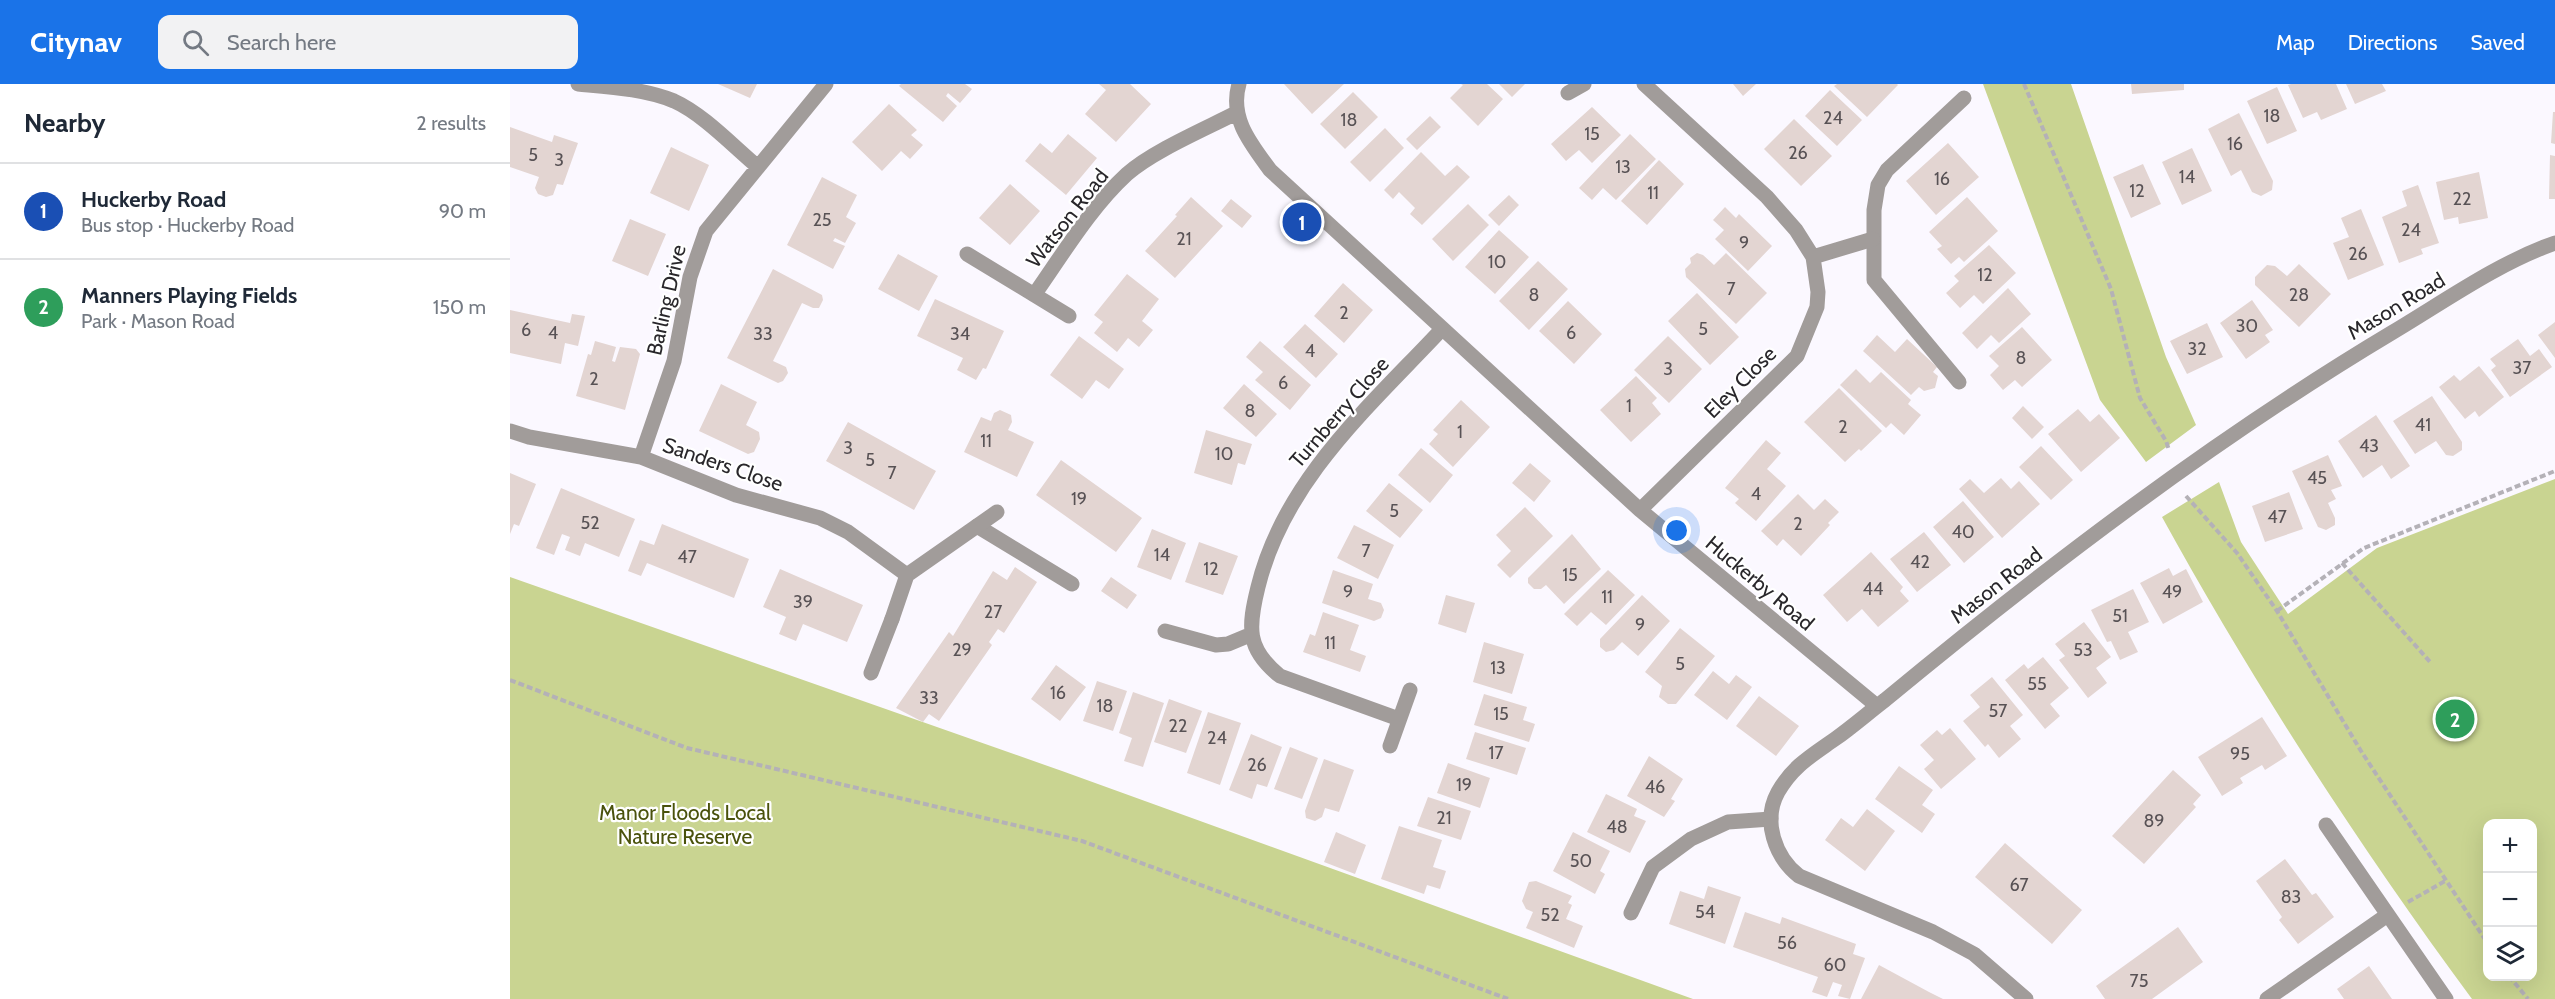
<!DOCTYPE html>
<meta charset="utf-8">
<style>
:root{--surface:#fff;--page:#f2f2f3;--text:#1f2937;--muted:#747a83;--line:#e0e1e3;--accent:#1a73e8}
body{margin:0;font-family:Cabin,sans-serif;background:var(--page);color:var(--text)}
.controls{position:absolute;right:18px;bottom:18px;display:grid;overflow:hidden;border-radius:12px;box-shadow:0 6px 24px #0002}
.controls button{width:54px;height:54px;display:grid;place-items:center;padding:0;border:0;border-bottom:2px solid var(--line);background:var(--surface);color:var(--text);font:30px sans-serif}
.you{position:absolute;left:1167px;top:447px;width:21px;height:21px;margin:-15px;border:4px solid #fff;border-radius:50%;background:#1a73e8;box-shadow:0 0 0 9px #1a73e833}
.badge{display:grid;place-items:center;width:39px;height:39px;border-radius:50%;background:var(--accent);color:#fff;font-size:20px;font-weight:700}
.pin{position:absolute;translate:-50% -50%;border:3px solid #fff;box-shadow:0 2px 6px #0006}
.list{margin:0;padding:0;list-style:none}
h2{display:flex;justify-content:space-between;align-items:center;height:78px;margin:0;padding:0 24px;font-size:26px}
h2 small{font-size:20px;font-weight:400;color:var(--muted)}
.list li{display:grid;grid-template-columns:39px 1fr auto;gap:18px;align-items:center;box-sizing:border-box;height:96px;padding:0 24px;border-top:2px solid var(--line)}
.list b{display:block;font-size:22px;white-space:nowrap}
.list p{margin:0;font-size:20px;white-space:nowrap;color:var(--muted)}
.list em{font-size:20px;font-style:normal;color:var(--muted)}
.icon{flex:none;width:33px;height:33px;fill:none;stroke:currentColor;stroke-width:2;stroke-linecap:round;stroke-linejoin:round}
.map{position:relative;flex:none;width:2045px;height:915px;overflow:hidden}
header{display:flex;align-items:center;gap:36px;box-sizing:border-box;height:84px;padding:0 30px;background:var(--accent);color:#fff}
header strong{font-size:28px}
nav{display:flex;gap:33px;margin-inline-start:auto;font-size:21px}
.search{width:420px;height:54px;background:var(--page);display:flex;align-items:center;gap:15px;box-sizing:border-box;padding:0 21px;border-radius:12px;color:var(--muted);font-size:22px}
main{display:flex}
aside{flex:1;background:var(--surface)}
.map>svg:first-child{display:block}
.green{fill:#c9d491;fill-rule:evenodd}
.building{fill:#e3d5d2}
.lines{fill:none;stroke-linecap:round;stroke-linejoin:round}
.path{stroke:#b4b1b7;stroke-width:4;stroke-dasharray:6 3;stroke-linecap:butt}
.service{stroke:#a19c9a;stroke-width:15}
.minor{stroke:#a19c9a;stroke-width:15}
.labels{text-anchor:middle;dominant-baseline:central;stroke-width:4.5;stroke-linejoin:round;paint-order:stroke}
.number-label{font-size:18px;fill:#585255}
.street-label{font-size:21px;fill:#29272b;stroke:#fff}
.park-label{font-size:21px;fill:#4a520c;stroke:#fff}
</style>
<header>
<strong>Citynav</strong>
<div class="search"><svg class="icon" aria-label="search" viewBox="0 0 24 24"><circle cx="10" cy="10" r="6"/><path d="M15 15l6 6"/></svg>Search here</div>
<nav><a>Map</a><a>Directions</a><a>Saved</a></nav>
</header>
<main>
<aside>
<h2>Nearby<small>2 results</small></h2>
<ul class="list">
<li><span class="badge" style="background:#1a4fb4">1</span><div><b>Huckerby Road</b><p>Bus stop · Huckerby Road</p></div><em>90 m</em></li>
<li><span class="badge" style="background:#2e9e5b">2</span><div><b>Manners Playing Fields</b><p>Park · Mason Road</p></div><em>150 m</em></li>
</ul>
</aside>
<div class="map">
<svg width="2045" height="915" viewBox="0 0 2045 915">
<rect width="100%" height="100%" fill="#fbf8ff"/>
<!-- green -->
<path class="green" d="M1473,0h88l95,273 30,68 -50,37 -46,-62z
M2045,395v520h-83c-113,-153 -218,-315 -310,-482l57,-35 22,60 47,72 89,-66zM1978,740h44v152h-44z
M0,493l552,194 631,228h-1183z"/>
<!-- building -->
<path class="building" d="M208,0h39l-7,14z
M391,0h64l7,5 -12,14 -12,-10 -2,3 11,10 -14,16 -44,-36z
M589,0h31l21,20 -35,38 -31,-28 21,-24z
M774,0h60l-32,30z
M951,0h26l16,15 -25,27 -28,-28 13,-13z
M989,0h26l-13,13z
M1223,0h23l-13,12z
M1327,0h60l1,1 -31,32 -33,-31z
M1621,0h53v6l-52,4z
M1781,0h45l11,25 -26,11 -4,-8 -14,6 -15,-33z
M1836,0h36l4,7 -31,13z
M1767,3l20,44 -30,13 -20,-43z
M1320,6l32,30 -25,26 -32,-30z
M843,8l25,25 -33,32 -25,-25z
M379,20l28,26 -6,5 12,10 -13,14 -9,-8 -19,20 -30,-29z
M1082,23l29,28 -29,28 -13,-13 -13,11 -15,-17z
M2043,28h2v32l-4,-1z
M1729,29l34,68 -1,9 -11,6 -9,-4 -11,-22 -10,6 -23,-47z
M920,32l11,11 -24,23 -11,-11z
M1284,35l38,37 -31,30 -37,-37z
M0,43l42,15 2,-7 24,8 -15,42 -6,-1 -4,11 -7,2 -8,-3 -3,-6 4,-11 -29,-10z
M875,44l19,20 -34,34 -20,-20z
M558,50l29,24 -31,37 -41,-34 15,-18 12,10z
M1120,50l26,25 -40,41 -13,-12 -11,12 -13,-12z
M1438,59l31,34 -43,38 -30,-34z
M161,63l38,18 -20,46 -39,-18z
M1682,64l20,43 -30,14 -20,-43z
M911,68l24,24 12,-11 13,12 -48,48 -12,-11 5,-6 -16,-16 -6,7 -9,-9z
M2040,71l5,1v43h-6z
M1149,76l25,24 -37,41 -26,-24z
M1633,80l18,40 -30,14 -18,-41z
M1969,88l9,46 -29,6 -1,-7 -14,3 -8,-38z
M312,93l35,18 -11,22 10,6 -11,20 -10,-5 -2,3 12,5 -12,23 -46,-24z
M500,100l30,27 -30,34 -31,-27z
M1908,101l21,58 -18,6 2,5 -24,9 -17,-46 25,-11 -5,-15z
M999,111l10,10 -20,21 -11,-11z
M681,113l32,29 -48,52 -30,-27 32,-35 -2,-1z
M1457,113l31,34 -34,31 -5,-5 -8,7 -14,-15 5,-3 -13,-14z
M721,115l21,17 -10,12 -21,-17z
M958,120l21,21 -36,36 -21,-22z
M1215,123l11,11 3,-4 33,32 -24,25 -33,-32 9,-9 -11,-10z
M1851,125l23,56 -36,15 -15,-37 16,-6 -8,-19z
M120,135l36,15 -18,42 -36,-15z
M989,146l30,27 -34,37 -30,-27z
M1479,161l27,28 -33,31 -9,-9 -14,13 -14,-15 13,-12 -5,-5z
M1187,169l6,2 11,10 12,-12 41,40 -31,31 -50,-47 -1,-8 6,-6 -1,-5z
M388,170l40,22 -19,35 -41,-22z
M1028,177l30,28 -39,41 -30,-29z
M1789,180l32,30 -32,33 -44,-42v-8l12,-12 8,1 12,10z
M263,185l49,26 1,5 -4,8h-6l-11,-5 -29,58 13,6 2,6 -5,8 -5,2 -51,-25z
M617,190l32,25 -17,22 11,9 -14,17 -11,-9 -11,14 -23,-19 9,-11 -9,-7z
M833,199l30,27 -29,33 -30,-27z
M1498,204l23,26 -32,29 -8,-8 -14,14 -15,-16z
M1187,209l42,44 -29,28 -42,-44z
M425,215l69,32 -18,38 -3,-1 -7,12 -19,-10 6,-12 -46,-22z
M1742,216l21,30 -8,5 5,7 -24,17 -26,-36z
M1058,217l34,33 -28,30 -35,-33z
M0,226l60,13 2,-9 13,2 -7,30 -13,-3 -4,21 -51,-11z
M2045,238v36l-17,-23z
M1697,239l16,34 -36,17 -17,-33z
M795,240l33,30 -22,24 -33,-31z
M1512,243l30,33 -30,27 -7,-7 -12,10 -13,-15 9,-9 -10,-10z
M1367,251l18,17 12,-13 30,28 -4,5 5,4 -3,12 -11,3 -5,-4 -8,8 -48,-44z
M569,252l45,33 -15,20 -13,-9 -14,19 -32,-24z
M1158,252l34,33 -33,34 -35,-33z
M2008,255l12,17 9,-7 13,18 -42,30 -19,-27 5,-4 -6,-7z
M85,257l21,6 -4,14 3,1 5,-15 16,2 4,5 -15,56 -49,-14 12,-42 3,1z
M750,257l51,44 -21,25 -35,-30 8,-8 -17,-15z
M1969,282l25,31 -25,20 -4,-6 -10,8 -26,-32 15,-12 6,6z
M1346,285l14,14 11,-11 30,28 -3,4 13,11 -17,20 -13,-12 -5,5 -46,-43z
M1126,292l21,22 -5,5 9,11 -30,28 -31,-32z
M211,300l36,18 -11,23 13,7 1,7 -6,13 -6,2 -49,-23z
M734,300l33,30 -21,23 -33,-29z
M1329,304l43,43 -21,20 -2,-2 -14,13 -41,-40z
M1922,312l30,46v8l-9,6 -7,-1 -10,-14 -21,13 -22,-33z
M951,316l29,27 -37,40 -24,-23 9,-10 -5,-4z
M1513,322l21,21 -12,12 -20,-21z
M1568,325l12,13 9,-8 21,24 -39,34 -33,-38z
M490,326l11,5 1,7 -4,8 26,12 -17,35 -53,-25 17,-35 10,4 3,-8z
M1866,331l34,51 -19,13 -9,-14 -19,13 -25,-37z
M338,338l88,49 -22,39 -88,-49z
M696,346l46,14 -7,21 -7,-2 -6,22 -38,-12z
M1256,356l15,13 -14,16 19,17 -30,35 -21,-18 4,-4 -14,-11z
M1531,362l32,34 -22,20 -32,-33z
M911,364l32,27 -23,28 -32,-28z
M1818,371l14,31 -11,4 5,9 -8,4 7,15v7l-9,5 -8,-3 -26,-56z
M551,376l81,58 -26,34 -80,-57z
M1020,379l21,18 -17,21 -22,-19z
M0,389l26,11 -17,42 -5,-2 -4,10z
M1491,394l10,11 8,-8 21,23 -38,34 -43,-49 11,-10 14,14z
M879,399l34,27 -23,28 -34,-27z
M51,404l74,31 -16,38 -34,-14 -5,13 -15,-6 5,-13 -8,-3 -8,21 -18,-7z
M1779,408l14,37 -38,13 -13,-36z
M1288,410l16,16 11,-11 14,13 -11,11 2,2 -29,31 -18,-17 -6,7 -16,-15z
M1453,417l31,36 -30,26 -31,-36z
M1015,423l28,29 -43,42 -13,-13 14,-14 -15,-16z
M152,440l87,35 -15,39 -87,-35 -6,13 -13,-5 12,-31 14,5z
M844,441l40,20 -16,34 -41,-21z
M642,445l34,14 -15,37 -34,-13z
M1414,448l27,33 -34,27 -27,-33z
M1062,450l29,35 -37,35 -18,-19 -5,4h-7l-6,-6v-5z
M689,458l39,14 -15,39 -38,-13z
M1361,468l32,35 -3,4 9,10 -31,26 -16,-18 -15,13 -24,-27z
M505,483l22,15 -33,51 -6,-4 -9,13 3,3 -53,76 -10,-7 -6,8 -27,-14 53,-76 4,4 40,-65 14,9z
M1659,484l4,8 13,-7 17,33 -40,22 -23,-41z
M270,485l83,36 -16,37 -44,-18 -7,17 -17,-7 7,-17 -23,-10z
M823,486l40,14 -5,15 13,4 3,7 -3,8 -7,3 -52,-18z
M1098,486l27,25 -29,30 -15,-13 -14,14 -13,-12z
M601,493l26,18 -10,14 -26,-18z
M1623,505l16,33 -21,10 10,20 -18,8 -9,-19 -4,1 -16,-32z
M936,511l29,8 -9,30 -28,-9z
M1132,511l28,26 -32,35 -16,-14 -8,8 -8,2 -6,-5v-8z
M813,528l36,13 -9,25 16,6 -6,16 -57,-20 7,-18 5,2z
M1574,538l27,35 -15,11 11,15 -19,15 -29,-38 6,-4 -10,-12z
M1170,544l35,28 -39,48h-8l-9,-7 3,-11 -17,-14z
M974,558l40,12 -12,40 -39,-12z
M1533,573l26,31 -19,16 10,12 -15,13 -40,-49 19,-16 4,5z
M546,581l30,22 -26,34 -29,-22z
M1203,587l16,13 7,-9 16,12 -25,33 -33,-25z
M1482,593l31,38 -13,11 11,13 -22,19 -11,-14 -3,3 -22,-26 17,-14 -10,-12z
M587,597l30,10 -14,40 -30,-10z
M623,608l31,11 -21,64 -19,-6 8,-23 -13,-5z
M974,610l43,13 -4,13 12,4 -6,18 -55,-17z
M1249,612l40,30 -23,30 -40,-30z
M659,615l33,12 -16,42 -32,-11z
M698,628l33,11 -21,62 -33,-12z
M1752,633l25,39 -22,14 -3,-5 -22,13 3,5 -21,13 -24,-39z
M1440,644l26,31 -35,30 -17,-20 10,-9 -14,-15 17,-15 5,5z
M965,648l51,16 -9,27 -51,-16z
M741,650l31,13 -15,40 -10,-3 -5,15 -23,-9z
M780,663l28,11 -16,41 -28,-10z
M1139,672l34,23 -12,20 4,2 -11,16 -37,-21z
M814,675l30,11 -15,42 -14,-4 -3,9 -7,4 -9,-3 -1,-7z
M938,679l42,15 -10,30 -43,-15z
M1389,682l34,24 -11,15 13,9 -13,19 -47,-34z
M1663,686l28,25 -8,9 3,3 -52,57 -32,-28z
M1096,710l31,15 -3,7 12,5 -16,32 -43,-21z
M918,713l43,14 -10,29 -44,-14z
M1357,725l28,22 -30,40 -40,-31 16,-22 12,9z
M889,742l43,14 -9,27 13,4 -6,18 -13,-4 -3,9 -43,-15z
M826,748l30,13 -11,29 -31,-12z
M1063,748l37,19 -10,20 5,3 -10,20 -42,-23z
M1495,759l77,67 -30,34 -77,-67z
M1775,775l27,36 4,-2 18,24 -36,27 -19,-24 3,-3 -26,-36z
M1026,797l36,15 -4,7 4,2 -6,14 17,7 -9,22 -48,-20 7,-16 -7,-3 -4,-8 7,-19z
M1198,802l33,11 -16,47 -56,-20 11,-33 24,8z
M1235,828l35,12 2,-7 74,27 -3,10 12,4 -15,41 -12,-3 4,-11 -9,-3 -6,15 -15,-5 6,-15 -85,-30z
M1668,843l25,35 -51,37h-47l-9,-13z
M1369,881l50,27 14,7h-82z
M1859,882l23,33h-48l-7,-10z"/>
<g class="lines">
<!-- path -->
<path class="path" d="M1514,0l87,205 29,109 26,43 3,9
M1676,412l51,57 40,58 84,140 127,193
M1832,479l89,100
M1767,527l87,-63 191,-77
M0,596l177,68 395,93 426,158
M1898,818l39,-22
M1999,892l19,23"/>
<!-- service -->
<path class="service" d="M1449,298l-85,-102v-70l4,-25 9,-15 77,-72
M467,442l95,58
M361,589l21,-54
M1121,829l22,-46 38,-28 37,-17 43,-3"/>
<!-- minor -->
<path class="minor" d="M68,0c32,3 67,5 96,17 29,13 59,45 84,66
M729,0c-10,34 12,60 31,86l370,340 237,196
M1058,9l16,-9
M457,170l102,62
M1303,173l60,-18
M524,211c29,-41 56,-87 93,-121 26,-23 78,-45 109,-61
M0,347l19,6 112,20 95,38 84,23 28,14 59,43
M131,373l33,-96 16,-84 16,-46 120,-147
M1130,426l157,-154 20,-49 1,-15 -5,-35 -17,-27 -29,-33 -123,-113
M382,535l15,-44 90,-63
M655,547l51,14 12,-1 24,-10
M889,635l-119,-43c-34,-27 -32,-49 -22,-89 26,-107 112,-181 184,-258
M880,662l20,-56
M1816,741l120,174
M1516,915l-52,-45 -41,-22 -134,-56c-24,-19 -37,-55 -21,-84 15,-26 33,-36 57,-53 17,-12 33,-26 50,-39 161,-133 329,-261 508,-368 52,-31 105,-69 162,-89
M1757,915l119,-83"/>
</g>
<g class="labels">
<!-- number labels -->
<g class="number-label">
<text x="1762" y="32">18</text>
<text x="1323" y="34">24</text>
<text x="839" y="36">18</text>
<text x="1082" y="50">15</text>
<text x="1725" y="60">16</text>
<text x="1288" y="69">26</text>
<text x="23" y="71">5</text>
<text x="49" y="76">3</text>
<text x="1113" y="83">13</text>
<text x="1677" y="93">14</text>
<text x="1432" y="95">16</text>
<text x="1627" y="107">12</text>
<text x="1143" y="109">11</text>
<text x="1952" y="115">22</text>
<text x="312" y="136">25</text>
<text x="1901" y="146">24</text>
<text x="674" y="155">21</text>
<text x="1234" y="159">9</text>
<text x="1848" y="170">26</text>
<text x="987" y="178">10</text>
<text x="1475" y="191">12</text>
<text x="1221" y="205">7</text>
<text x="1024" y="211">8</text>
<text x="1789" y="211">28</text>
<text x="834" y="229">2</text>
<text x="1737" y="242">30</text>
<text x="1193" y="245">5</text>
<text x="16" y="246">6</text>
<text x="43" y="249">4</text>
<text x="1061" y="249">6</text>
<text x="253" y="250">33</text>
<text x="450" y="250">34</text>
<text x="1687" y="265">32</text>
<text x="800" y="267">4</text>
<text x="1511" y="274">8</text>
<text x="2012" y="284">37</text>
<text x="1158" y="285">3</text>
<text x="84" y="295">2</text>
<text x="773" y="299">6</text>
<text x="1119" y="322">1</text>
<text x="740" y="327">8</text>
<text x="1913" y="341">41</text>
<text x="1333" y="343">2</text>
<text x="950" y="348">1</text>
<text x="476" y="357">11</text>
<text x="1859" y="362">43</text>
<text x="338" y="364">3</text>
<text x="714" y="370">10</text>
<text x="360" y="376">5</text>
<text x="382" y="389">7</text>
<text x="1807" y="394">45</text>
<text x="1246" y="410">4</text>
<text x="569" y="415">19</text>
<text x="884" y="427">5</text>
<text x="1767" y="433">47</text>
<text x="80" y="439">52</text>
<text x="1288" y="440">2</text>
<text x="1453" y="448">40</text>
<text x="856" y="467">7</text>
<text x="652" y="471">14</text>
<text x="177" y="473">47</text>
<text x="1410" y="478">42</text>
<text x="701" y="485">12</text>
<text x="1060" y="491">15</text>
<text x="1363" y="505">44</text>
<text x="838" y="508">9</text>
<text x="1662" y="508">49</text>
<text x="1097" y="513">11</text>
<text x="293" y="518">39</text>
<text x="483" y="528">27</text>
<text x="1610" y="532">51</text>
<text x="1130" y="541">9</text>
<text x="820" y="559">11</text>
<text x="452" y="566">29</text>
<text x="1573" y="566">53</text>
<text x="1170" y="580">5</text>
<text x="988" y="584">13</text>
<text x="1527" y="600">55</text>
<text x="548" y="609">16</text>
<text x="419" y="614">33</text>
<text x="595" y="622">18</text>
<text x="1488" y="627">57</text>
<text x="991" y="630">15</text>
<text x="668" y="642">22</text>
<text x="707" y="654">24</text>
<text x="986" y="669">17</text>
<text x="1730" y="670">95</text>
<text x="747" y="681">26</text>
<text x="954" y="701">19</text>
<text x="1145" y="703">46</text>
<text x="934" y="734">21</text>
<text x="1644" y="737">89</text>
<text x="1107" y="743">48</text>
<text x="1071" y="777">50</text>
<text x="1509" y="801">67</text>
<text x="1781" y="813">83</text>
<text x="1195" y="828">54</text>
<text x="1040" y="831">52</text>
<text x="1277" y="859">56</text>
<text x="1325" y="881">60</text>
<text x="1629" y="897">75</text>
</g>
<!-- street labels -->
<g class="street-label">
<text transform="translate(557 134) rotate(-52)">Watson Road</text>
<text transform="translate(156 216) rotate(-77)">Barling Drive</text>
<text transform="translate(1886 222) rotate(-31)">Mason Road</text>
<text transform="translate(1230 298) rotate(-45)">Eley Close</text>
<text transform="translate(829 328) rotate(-49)">Turnberry Close</text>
<text transform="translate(213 380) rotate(19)">Sanders Close</text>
<text transform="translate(1250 499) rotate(40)">Huckerby Road</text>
<text transform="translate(1486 501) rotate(-38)">Mason Road</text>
</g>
<!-- park labels -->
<g class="park-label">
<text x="175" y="728">Manor Floods Local<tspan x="175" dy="24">Nature Reserve</tspan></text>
</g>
</g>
</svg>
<div class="controls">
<button>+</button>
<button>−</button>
<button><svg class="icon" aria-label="layers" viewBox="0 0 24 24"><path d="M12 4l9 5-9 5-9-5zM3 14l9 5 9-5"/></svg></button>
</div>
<div class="you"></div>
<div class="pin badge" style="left:792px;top:138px;background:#1a4fb4">1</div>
<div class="pin badge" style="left:1945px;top:635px;background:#2e9e5b">2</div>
</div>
</main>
